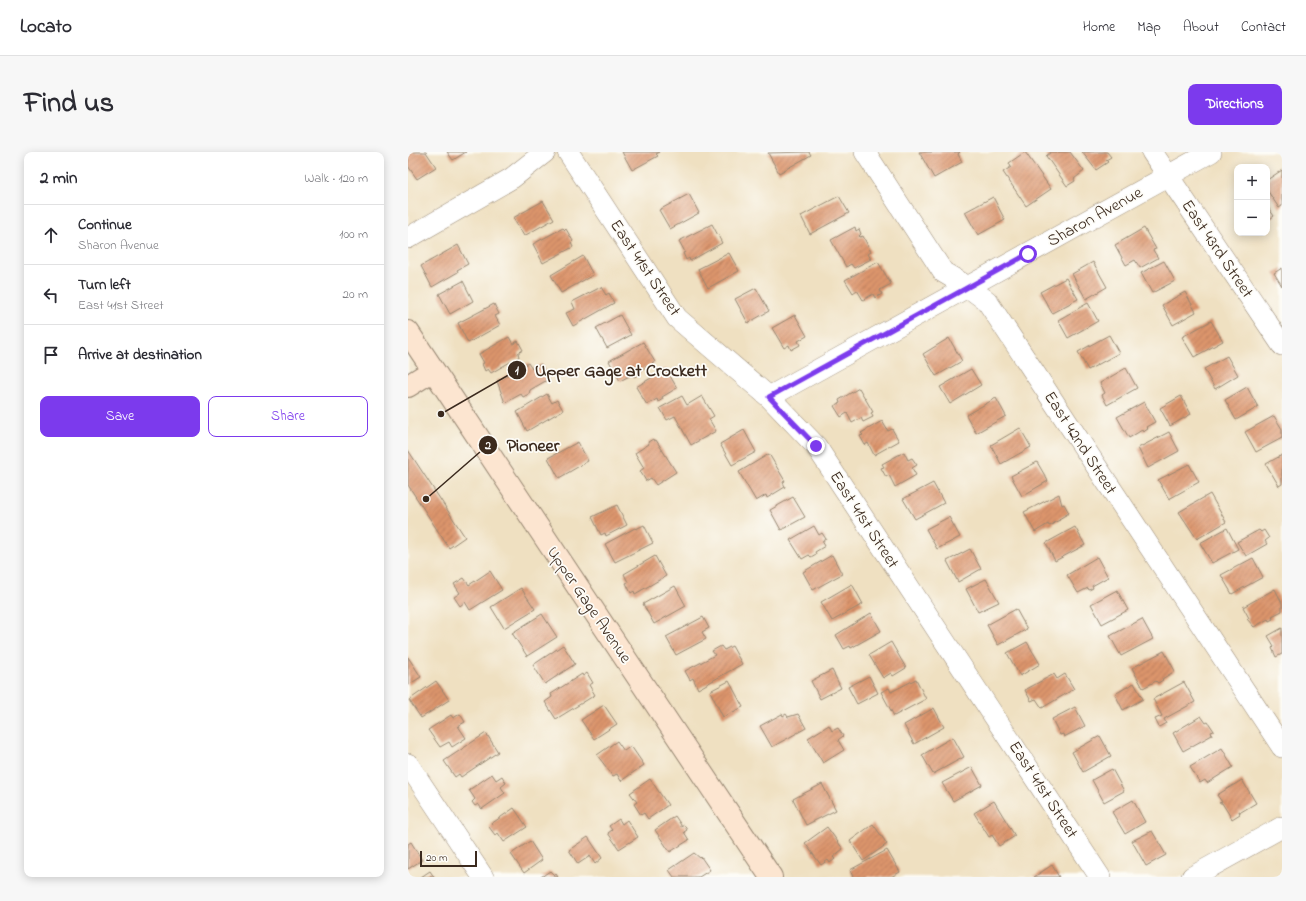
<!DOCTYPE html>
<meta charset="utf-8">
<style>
:root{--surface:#fff;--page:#f7f7f7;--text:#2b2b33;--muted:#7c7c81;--line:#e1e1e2;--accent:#7c3aed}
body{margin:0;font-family:"Indie Flower",sans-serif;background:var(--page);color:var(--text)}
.controls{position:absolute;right:12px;top:12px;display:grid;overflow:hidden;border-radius:8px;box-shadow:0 2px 10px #0003}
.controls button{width:36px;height:36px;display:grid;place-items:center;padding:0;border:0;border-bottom:1px solid var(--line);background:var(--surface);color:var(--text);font:20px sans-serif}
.scale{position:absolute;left:12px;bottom:10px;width:57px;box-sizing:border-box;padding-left:4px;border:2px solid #3b2a1e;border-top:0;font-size:11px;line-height:14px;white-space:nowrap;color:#3b2a1e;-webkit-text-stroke:3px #fdfcf7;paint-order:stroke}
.stop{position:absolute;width:12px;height:12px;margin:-9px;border:3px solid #7c3aed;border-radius:50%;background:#fff}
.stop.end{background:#7c3aed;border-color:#fff;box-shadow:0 1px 4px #0008}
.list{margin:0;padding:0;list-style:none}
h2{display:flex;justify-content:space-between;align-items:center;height:52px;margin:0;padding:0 16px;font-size:17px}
h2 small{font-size:13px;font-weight:400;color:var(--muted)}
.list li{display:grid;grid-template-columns:26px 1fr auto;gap:12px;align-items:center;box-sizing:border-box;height:60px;padding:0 16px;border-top:1px solid var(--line)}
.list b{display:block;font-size:15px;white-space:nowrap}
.list p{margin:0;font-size:13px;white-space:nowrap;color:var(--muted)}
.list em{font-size:13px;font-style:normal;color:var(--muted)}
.actions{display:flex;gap:8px;padding:12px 16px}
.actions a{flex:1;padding:9px 0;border:1px solid var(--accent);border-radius:8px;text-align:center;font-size:14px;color:var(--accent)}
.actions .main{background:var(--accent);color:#fff}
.icon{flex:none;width:22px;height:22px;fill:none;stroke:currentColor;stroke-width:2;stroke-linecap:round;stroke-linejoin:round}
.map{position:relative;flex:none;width:874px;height:725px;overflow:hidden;border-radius:8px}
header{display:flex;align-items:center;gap:24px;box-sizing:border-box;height:56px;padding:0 20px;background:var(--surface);border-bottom:1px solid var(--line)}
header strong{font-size:19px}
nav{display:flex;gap:22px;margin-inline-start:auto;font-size:14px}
.intro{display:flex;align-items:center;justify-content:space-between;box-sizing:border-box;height:96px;padding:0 24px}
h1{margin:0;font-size:28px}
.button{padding:10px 18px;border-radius:8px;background:var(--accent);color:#fff;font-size:14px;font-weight:700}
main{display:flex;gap:24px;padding:0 24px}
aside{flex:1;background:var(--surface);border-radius:8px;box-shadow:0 2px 10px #0003}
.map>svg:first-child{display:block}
.building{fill:url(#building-hatch)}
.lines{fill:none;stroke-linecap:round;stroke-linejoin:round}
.street-casing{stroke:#958570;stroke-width:22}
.secondary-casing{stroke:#958570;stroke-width:24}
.street{stroke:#fff;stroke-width:21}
.secondary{stroke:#fce5d0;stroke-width:22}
.route{stroke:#7c3aed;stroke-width:5}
.labels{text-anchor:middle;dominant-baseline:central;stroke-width:3.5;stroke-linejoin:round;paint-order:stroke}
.street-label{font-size:17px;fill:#3b2a1e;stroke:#fdfcf7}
.leader{fill:none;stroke:#3b2a1e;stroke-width:1.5}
.callout-dot{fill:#3b2a1e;stroke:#fdfcf7;stroke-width:1.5}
.mark-label{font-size:12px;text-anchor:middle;font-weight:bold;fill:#fff}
.callout-label{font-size:18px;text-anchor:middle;font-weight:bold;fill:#3b2a1e;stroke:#fdfcf7;stroke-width:3.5;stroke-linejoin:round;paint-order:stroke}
</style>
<header>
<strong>Locato</strong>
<nav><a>Home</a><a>Map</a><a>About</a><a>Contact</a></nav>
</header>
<div class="intro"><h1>Find us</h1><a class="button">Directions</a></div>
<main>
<aside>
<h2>2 min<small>Walk · 120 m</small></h2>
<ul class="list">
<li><svg class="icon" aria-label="ahead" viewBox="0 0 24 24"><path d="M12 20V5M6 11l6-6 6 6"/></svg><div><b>Continue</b><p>Sharon Avenue</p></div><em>100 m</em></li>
<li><svg class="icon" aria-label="left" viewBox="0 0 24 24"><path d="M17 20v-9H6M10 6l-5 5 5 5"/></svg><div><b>Turn left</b><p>East 41st Street</p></div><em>20 m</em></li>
<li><svg class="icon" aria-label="arrive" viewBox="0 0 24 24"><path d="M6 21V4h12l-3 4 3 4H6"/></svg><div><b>Arrive at destination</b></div></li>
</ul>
<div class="actions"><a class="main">Save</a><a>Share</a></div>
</aside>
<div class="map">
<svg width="874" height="725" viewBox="0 0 874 725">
<defs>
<pattern id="building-hatch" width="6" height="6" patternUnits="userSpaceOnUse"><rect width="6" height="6" fill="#dc946c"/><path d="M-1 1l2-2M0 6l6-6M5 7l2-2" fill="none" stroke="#b47958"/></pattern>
</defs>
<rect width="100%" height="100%" fill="#fdfcf7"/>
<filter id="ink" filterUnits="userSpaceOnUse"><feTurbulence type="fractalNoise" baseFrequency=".025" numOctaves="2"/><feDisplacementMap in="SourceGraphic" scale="8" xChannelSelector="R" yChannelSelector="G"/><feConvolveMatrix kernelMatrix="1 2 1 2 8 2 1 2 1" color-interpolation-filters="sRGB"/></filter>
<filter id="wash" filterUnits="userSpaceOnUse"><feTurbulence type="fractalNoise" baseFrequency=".012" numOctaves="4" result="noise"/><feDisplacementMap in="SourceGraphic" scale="16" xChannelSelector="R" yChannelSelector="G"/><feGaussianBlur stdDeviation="0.9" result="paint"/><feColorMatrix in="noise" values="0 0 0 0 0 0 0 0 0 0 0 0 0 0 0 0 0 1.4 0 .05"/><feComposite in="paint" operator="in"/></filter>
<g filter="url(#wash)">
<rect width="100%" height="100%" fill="#efe0c1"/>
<g id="blocks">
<!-- building -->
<path class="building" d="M0,0h18l10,15 -19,12 -9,-13z
M39,0h19l-13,8z
M214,0h38l-4,2 2,2 -26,14z
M401,0l2,3 -32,18 -11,-20z
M511,0h41l-2,2 4,8 -28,16z
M617,0l26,37 -25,17 -23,-34 8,-5 -2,-4z
M643,0h19l14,19 -10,8 1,2 -8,5 -21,-30z
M674,0h25l4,5 -5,3 2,2 -12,8z
M874,18v36l-3,2 -12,-18v-10z
M281,42l10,19 -29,16 -11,-19z
M431,44l10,17 -39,21 -9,-18z
M585,45l12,23 -27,15 -13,-23z
M135,49l11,18 -30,17 -11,-18z
M859,54l7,10 -7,5z
M304,72l10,19 -32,18 -1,-3 -3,2 -3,-7 2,-1 -6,-11z
M447,75l1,4 3,-2 2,5 -2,2 1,1 3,-1 8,16 -3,2 3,5 -17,9 -3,-4 -5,3 -15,-27z
M155,76l2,2 1,-1 7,12 -2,2 2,4 -30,16 -10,-19z
M736,76l12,21 -3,1 5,8 -18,10 -5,-8 -9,5 -11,-20z
M50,93l10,19 -11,6 1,2 -26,15 -11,-21z
M321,101l10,18 -31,17 -10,-19z
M175,104l10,19 -32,18 -10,-18z
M756,109l11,20 -23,12 -11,-20z
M470,110l13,22 -11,6 2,4 -7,4 -2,-4 -10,6 -6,-10 -4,3 -8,-13z
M685,110l14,25 -21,12 -14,-25z
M874,116v18l-8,-13z
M658,126l12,21 -26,14 -12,-21z
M55,129l10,20 -23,13 -11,-20z
M193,135l5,8 3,-2 5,10 -41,23 -7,-13 9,-4 -3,-7z
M348,136l13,23 -21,12 -13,-24z
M777,140l11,20 -23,13 -11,-20z
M680,151l10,18 -30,17 -10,-18z
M86,152l5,10 -4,2 5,9 -32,18 -10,-20z
M212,163l11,20 -24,13 -11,-20z
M387,163l12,21 -9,5 2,4 -9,5 -2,-5 -5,3 -12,-20z
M803,169l12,20 -29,16 -12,-20z
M701,183l10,18 -31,17 -10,-18z
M101,185l4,7 5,-3 5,9 -5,3 1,4 -28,16 -3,-4 -3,2 -3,-7 2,-1 -5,-9z
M541,186l13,23 -26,15 -13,-22z
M235,190l12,20 -16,9 1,3 -6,3 -1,-3 -13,7 -11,-20z
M819,204l11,19 -23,14 -11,-20z
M120,211l4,6 9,-5 8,15 -19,11 -1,4 -6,3 -2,-3 -16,9 -8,-22z
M718,216l11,20 -30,17 -5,-10 3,-2 -5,-10z
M258,217l11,19 -15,9 1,2 -5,3 -1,-3 -10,6 -11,-18z
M563,217l10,16 -31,19 -10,-17z
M839,235l11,20 -22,13 -11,-20z
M451,236l14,24 -2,1 2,4 -10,5 -2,-4 -9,5 -5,-10 -6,4 -7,-11 6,-3 -1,-3z
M139,242l5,9 5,-3 6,10 -36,21 -10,-19z
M274,244l5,9 15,-9 12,20 -5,3 7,12 -25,14 -16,-29 -8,4 -7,-12z
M773,244l10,18 -21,12 -10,-18z
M588,246l10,18 -30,17 -10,-18z
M736,250l11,20 -9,5 2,2 -5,3 -1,-2 -13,8 -12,-21z
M866,264l8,13v9l-26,14 -11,-20z
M474,269l6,10 4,-2 7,12 -25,14 -6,-12 -3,2 -5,-9 3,-1 -2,-2z
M612,276l11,19 -30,17 -10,-19z
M336,278l12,22 -24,13 -12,-21z
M761,280l10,19 -31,17 -10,-20z
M245,287l1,2 2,-1 20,32 -20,13 -5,-7 -5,3 -6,-10 4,-3 -9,-15 14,-9 -1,-2z
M170,290l10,19 -29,17 -11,-20z
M0,298l57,87 -16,11 -41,-63z
M496,300l4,8 4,-2 5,7 -5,3 4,7 -21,12 -6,-12 -3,2 -5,-9 3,-1 -2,-3z
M361,302l16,27 -2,1 2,5 -18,11 -1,-3 -10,6 -17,-29z
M874,303v29l-3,2 -13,-22z
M629,310l11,19 -26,15 -11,-20z
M781,312l10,18 -30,17 -11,-19z
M525,331l11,20 -29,16 -12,-20z
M651,342l3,11 2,-1 5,9 -10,6 1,1 -7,3 1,1 -5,2 -1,-2 -13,8 -11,-20z
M802,342l16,28 -29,17 -18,-27z
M385,345l12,20 -24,13 -11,-20z
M209,353l10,20 -21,11 -1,-3 -4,2 -9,-18z
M541,365l11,20 -23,12 -11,-20z
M236,373l9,18 -38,19 -10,-18 30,-16 1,1z
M406,374l5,9 3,-2 4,6 -4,2 3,5 -10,6 1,2 -5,3 -2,-2 -7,4 -12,-19z
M667,375l10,18 -30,16 -9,-18z
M819,376l11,21 -26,14 -12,-20z
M851,378l2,2 3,-2 5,8 -4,3 2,3 -21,12 -9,-14z
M562,397l11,20 -23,13 -11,-21z
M424,403l10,19 -29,16 -10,-18z
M247,404l11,20 -31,18 -1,-3 -3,2 -5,-10 2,-1 -4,-8z
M689,405l11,20 -16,9 1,2 -4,2 -1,-2 -10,5 -11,-18z
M845,406l10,19 -31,17 -11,-19z
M82,419l12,19 -32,20 -5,-8 -5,4 -6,-9 6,-4 -6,-9 10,-6 5,7z
M578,427l13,23 -21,10 -12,-23z
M444,432l11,20 -31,17 -11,-19z
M267,434l11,20 -32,18 -11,-20z
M113,436l14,21 -31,19 -13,-21z
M867,437l7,14v8l-10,5 1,3 -4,2 -1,-2 -14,8 -7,-8 2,-1 -6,-11z
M709,438l11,20 -26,14 -11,-20z
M608,457l11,20 -29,16 -11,-20z
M463,461l10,18 -30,17 -1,-2 -6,3 -8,-14z
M134,462l15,23 -30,19 -15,-23z
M295,465l6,11 -7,4 4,7 -30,16 -10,-18z
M734,467l11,20 -32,17 -11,-20z
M874,476v26l-6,3 -4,-9 2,-2 -6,-10z
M483,490l15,26 -13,8 -2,-3 -8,5 -14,-23z
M619,490l13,22 -20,12 -13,-23z
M155,493l12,19 -30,20 -12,-19z
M313,494l3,4 8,-4 10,18 -44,25 -5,-11 -3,2 -5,-9 30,-16 -3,-4z
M756,499l11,20 -13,8 1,1 -5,3 -2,-2 -13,7 -11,-20z
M0,505l13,20 -13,8z
M424,518l9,18 -21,11 -9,-18z
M179,521l6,10 -4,2 6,10 -39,24 -11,-17 7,-5 -1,-3 31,-20 1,2z
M646,522l3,5 8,-5 9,15 -32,19 -6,-9 -5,2 -6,-11z
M461,524l9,17 -21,11 -9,-17z
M508,527l10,20 -32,17 -13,-24 8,-4 2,4z
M28,529l13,19 -28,18 -12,-18z
M321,529l14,26 -20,10 -13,-26z
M776,530l11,20 -31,17 2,4 -7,4 -4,-8 7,-3 -9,-17z
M726,531l9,16 -20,11 -8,-16z
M196,553l13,19 -23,15 -13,-19z
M667,555l10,19 -21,11 -1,-3 -3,1 -8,-16z
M526,556l10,19 -30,17 -10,-19z
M52,562l5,8 -7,4 8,12 -14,9 -3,-5 -9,5 -12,-17 23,-15 2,3z
M374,562l1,2 3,-2 2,3 10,-3 8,14 -34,19 -12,-21z
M793,564l5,7 2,-1 6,9 -3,1 1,3 -29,16 -10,-18z
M421,573l3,6 6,-3 5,8 -5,4 6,10 -21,13 -15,-25z
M78,581l12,19 -37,25 -2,-3 -4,3 -11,-16z
M692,584l11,20 -28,16 -11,-20z
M545,585l11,20 -31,17 -11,-19z
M209,589l7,10 7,-5 13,19 -23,16 -4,-7 -4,2 -16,-21z
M814,596l11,19 -26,16 -2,-3 -5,3 -10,-16z
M564,615l10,18 -29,16 -11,-18z
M704,617l12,22 -20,11 -12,-22z
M84,622l4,6 6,-4 4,7 -5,4 4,6 -23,16 -4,-5 -3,2 -3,-4 3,-3 -6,-9z
M242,627l18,26 -20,14 -4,-6 -3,2 -7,-11 3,-2 -7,-9z
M834,628l14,23 -15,9 -2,-1 1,3 -8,5 -10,-16h-3l3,-1 -5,-7z
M414,632l14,26 -30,15 -13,-26z
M725,648l12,22 -20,12 -13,-22z
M586,649l21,35 -16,10 -7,-11 -3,2 -15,-24z
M106,656l13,19 -23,15 -6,-9 -3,2 -6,-8 3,-2 -1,-1z
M267,664l6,9v2l3,-2 3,5 -3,2 5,8 -19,12 -15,-22z
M211,667l3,5 5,-4 11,17 -19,12 -11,-16 4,-3 -3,-4z
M465,672l14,20 -24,17 -13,-20z
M419,675l16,22 -10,8 2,2 -5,4 -2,-3 -7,5 -16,-22z
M744,679l14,24 -20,11 -14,-25z
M180,685l14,21 -7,6 -5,-8 -12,8 -9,-14z
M122,689l12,19 -18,13 -13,-19z
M3,690l11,18 -14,9v-25z
M479,698l13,22 -9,5h-38l-3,-7z
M286,701l6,5 1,-1 9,13 -11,7h-25l-5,-7z
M644,713l7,12h-25z
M22,719l4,6h-13z
M142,719l4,4 2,-1 2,3h-17z"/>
</g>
</g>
<g filter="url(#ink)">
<use href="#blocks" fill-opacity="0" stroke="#958570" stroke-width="1"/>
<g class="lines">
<defs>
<path id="street" d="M160,0l109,166 92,79 47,49 284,431
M457,0l78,120 25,15 19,14 295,446
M744,0l130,193
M0,86l104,-60 33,-26
M361,245l442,-245
M0,612l75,113
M784,725l90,-50"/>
<path id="secondary" d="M0,180l363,545
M0,234l24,-15"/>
</defs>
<!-- street casing -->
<use href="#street" class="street-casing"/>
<!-- secondary casing -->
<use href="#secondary" class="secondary-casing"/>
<!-- street -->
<use href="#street" class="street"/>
<!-- secondary -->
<use href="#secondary" class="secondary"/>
</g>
</g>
<g class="lines" filter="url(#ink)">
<!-- route -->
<path class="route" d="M408,294l-47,-49 259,-143"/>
</g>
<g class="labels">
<!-- street labels -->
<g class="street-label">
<text transform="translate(687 65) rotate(-29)">Sharon Avenue</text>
<text transform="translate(809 97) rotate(56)">East 43rd Street</text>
<text transform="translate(237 116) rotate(56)">East 41st Street</text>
<text transform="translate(672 291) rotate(57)">East 42nd Street</text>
<text transform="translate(456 368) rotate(57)">East 41st Street</text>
<text transform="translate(181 453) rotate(56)">Upper Gage Avenue</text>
<text transform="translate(635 638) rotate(57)">East 41st Street</text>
</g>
</g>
<!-- callouts -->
<path class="leader" d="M33 262L109 218M18 347L80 293"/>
<g class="callout-dot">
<circle cx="33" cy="262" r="4"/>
<circle cx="18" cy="347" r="4"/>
<circle cx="109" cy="218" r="10"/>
<circle cx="80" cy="293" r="10"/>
</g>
<g class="mark-label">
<text x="109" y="222">1</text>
<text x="80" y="297">2</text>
</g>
<g class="callout-label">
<text x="213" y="224">Upper Gage at Crockett</text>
<text x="125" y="299">Pioneer</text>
</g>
</svg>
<div class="controls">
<button>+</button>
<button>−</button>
</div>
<div class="scale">20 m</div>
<div class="stop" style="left:620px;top:102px"></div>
<div class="stop end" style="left:408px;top:294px"></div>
</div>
</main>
